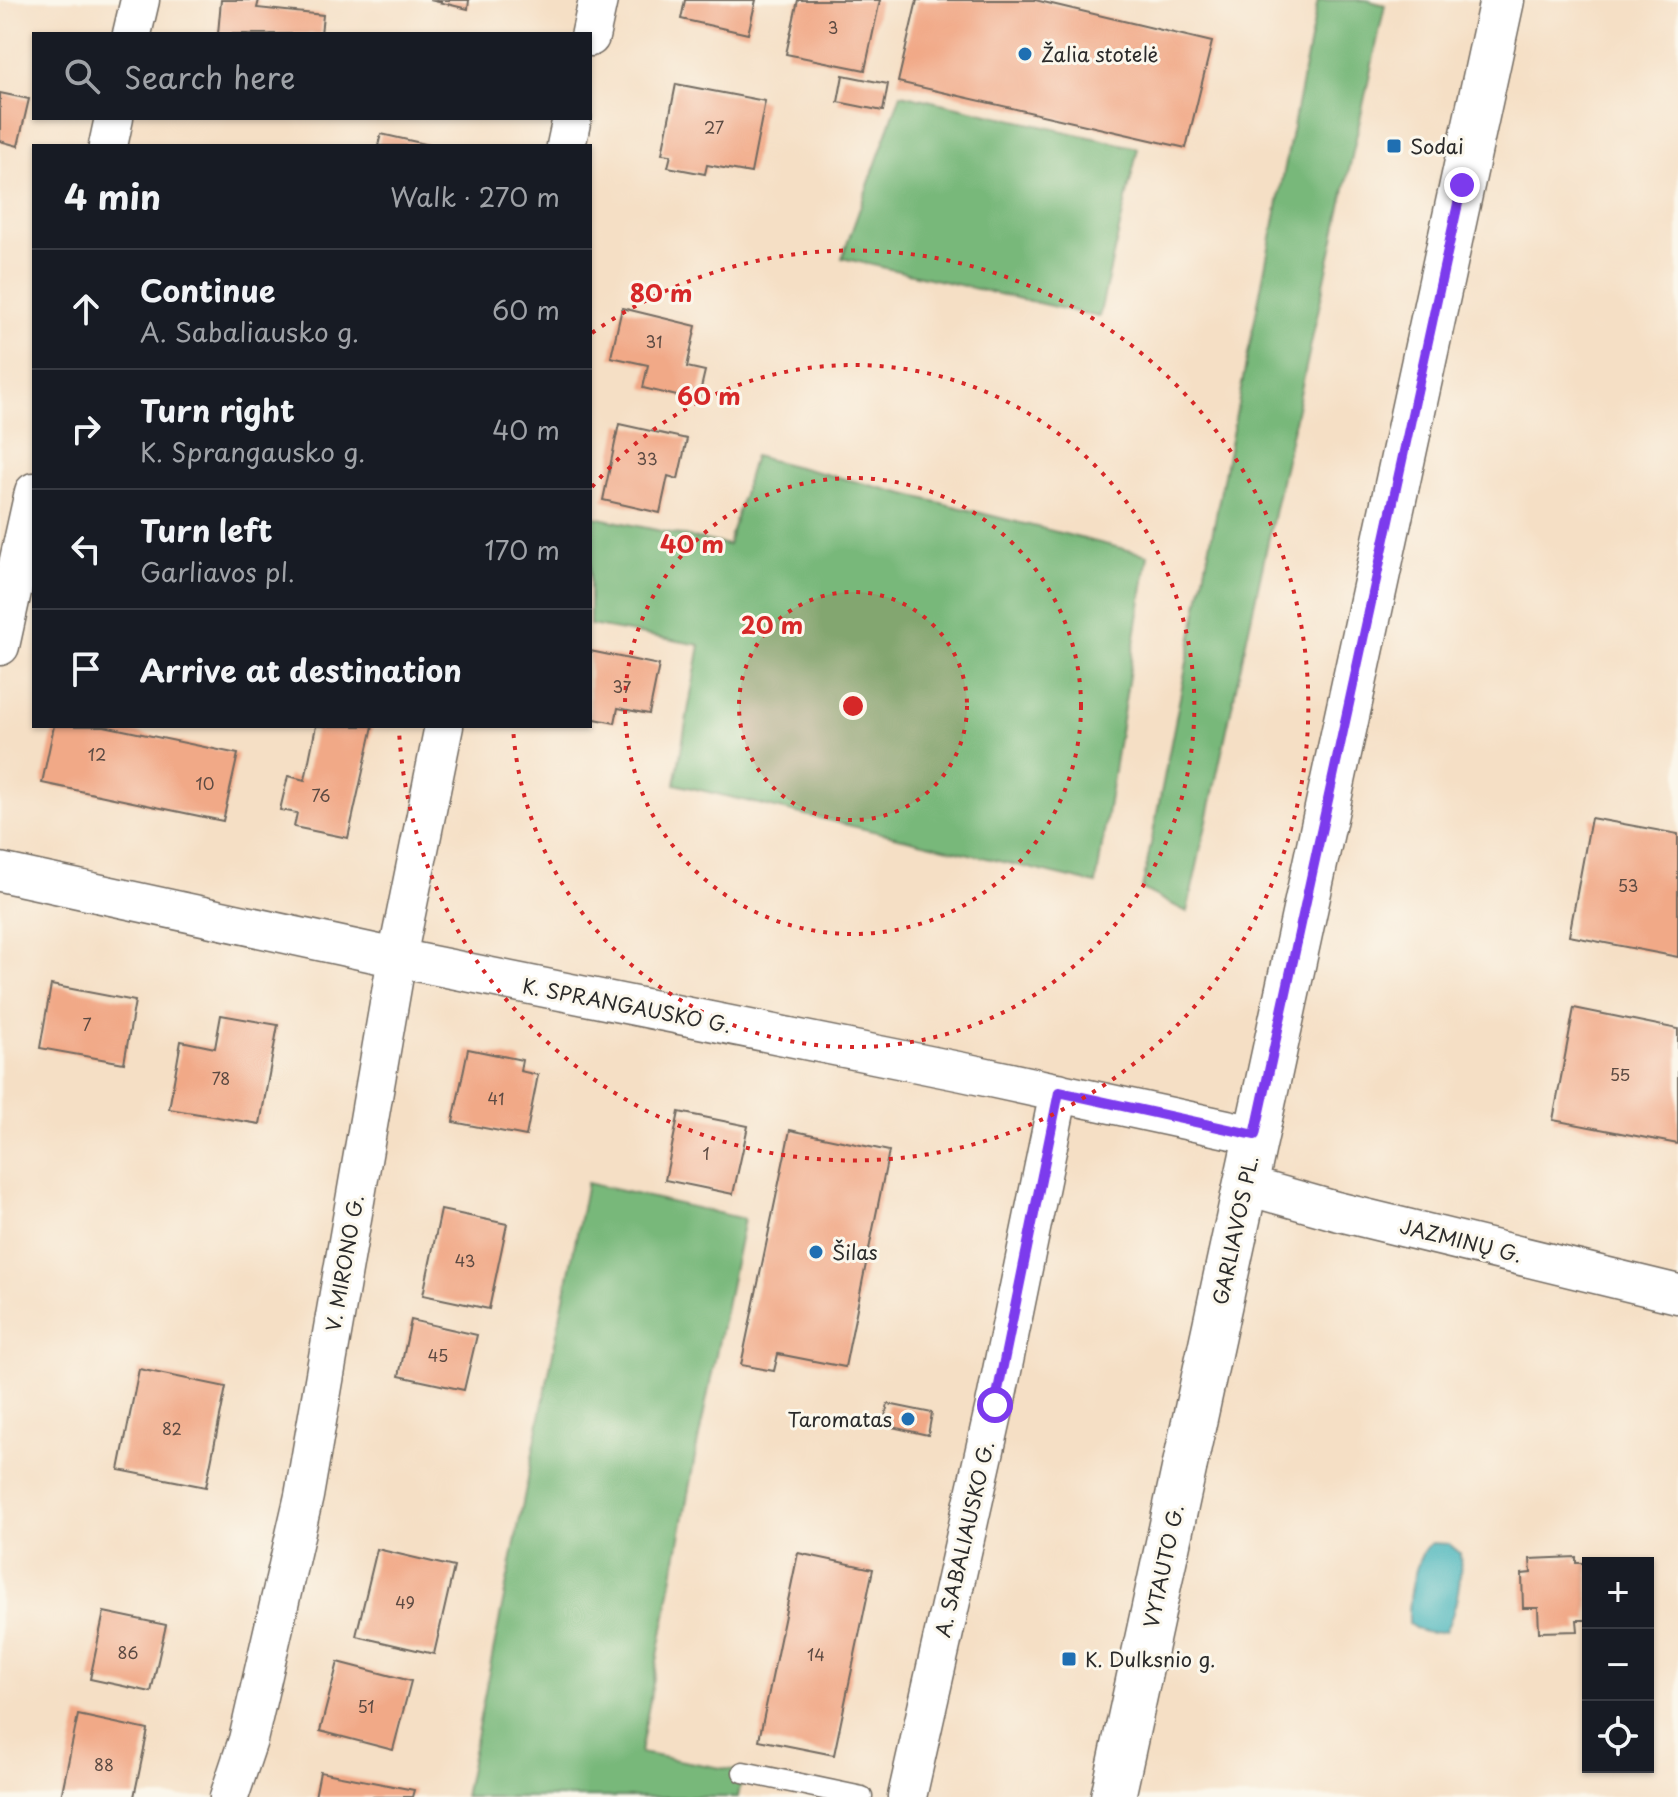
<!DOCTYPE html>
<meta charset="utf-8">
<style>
:root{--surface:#171b24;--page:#20242c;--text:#f1f3f6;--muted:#9ea1a6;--line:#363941}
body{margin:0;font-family:"Playpen Sans",sans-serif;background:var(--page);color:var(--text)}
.controls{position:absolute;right:24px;bottom:24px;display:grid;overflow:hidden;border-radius:0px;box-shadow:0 2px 6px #0004}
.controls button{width:72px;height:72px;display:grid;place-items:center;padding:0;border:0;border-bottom:2px solid var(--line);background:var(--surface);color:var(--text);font:40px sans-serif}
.stop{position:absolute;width:24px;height:24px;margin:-18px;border:6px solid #7c3aed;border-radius:50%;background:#fff}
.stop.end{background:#7c3aed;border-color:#fff;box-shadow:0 2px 8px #0008}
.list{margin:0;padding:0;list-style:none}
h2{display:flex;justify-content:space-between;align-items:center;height:104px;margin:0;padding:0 32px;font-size:34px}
h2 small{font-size:26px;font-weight:400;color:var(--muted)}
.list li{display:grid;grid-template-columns:52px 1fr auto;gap:24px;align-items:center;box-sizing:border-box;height:120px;padding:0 32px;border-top:2px solid var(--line)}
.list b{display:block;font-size:30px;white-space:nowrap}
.list p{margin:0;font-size:26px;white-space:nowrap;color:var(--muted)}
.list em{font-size:26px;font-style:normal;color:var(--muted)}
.icon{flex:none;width:44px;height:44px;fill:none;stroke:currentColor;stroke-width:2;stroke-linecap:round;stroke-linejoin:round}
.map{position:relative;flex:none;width:1678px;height:1797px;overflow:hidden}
.search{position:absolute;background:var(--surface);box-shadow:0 2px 6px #0004;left:32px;top:32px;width:560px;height:88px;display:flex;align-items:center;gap:20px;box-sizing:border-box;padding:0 28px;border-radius:0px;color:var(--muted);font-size:30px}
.panel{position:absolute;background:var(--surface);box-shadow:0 2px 6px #0004;left:32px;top:144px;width:560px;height:584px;border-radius:0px}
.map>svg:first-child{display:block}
.forest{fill:#78b87a;stroke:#527252;stroke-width:2}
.water{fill:#43b3ba;stroke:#376f72;stroke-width:2}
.building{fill:#f1a987}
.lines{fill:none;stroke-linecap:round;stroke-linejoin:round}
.service-casing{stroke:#726a61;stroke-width:23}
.minor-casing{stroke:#726a61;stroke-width:41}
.primary-casing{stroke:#726a61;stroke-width:47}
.service{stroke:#fff;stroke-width:20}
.minor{stroke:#fff;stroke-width:38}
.primary{stroke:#fff;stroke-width:44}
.route{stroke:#7c3aed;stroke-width:10}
.ring{fill:none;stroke:#d62828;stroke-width:4;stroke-dasharray:4 8}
.poi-dot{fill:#1f6fb2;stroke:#fbf7ec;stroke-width:3}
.labels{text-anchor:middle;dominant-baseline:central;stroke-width:6;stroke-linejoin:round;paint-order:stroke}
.number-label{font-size:16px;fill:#5c4a42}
.poi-label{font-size:20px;fill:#2b2b2b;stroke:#fbf7ec;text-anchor:start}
.street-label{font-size:20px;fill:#2b2b2b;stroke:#fbf7ec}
.centre{fill:#d62828;stroke:#fbf7ec;stroke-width:4}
.ring-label{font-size:24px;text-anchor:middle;font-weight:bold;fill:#d62828;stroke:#fbf7ec;stroke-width:6;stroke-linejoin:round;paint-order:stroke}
</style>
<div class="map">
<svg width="1678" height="1797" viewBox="0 0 1678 1797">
<rect width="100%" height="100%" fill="#fbf7ec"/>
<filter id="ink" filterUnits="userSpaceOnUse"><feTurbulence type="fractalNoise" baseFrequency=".0125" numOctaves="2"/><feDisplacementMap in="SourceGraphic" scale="16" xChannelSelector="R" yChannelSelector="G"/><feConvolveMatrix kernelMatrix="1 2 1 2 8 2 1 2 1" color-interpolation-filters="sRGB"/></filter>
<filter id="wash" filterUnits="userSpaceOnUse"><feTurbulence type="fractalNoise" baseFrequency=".006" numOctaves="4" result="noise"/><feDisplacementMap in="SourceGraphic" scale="32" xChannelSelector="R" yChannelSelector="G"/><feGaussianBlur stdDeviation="1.8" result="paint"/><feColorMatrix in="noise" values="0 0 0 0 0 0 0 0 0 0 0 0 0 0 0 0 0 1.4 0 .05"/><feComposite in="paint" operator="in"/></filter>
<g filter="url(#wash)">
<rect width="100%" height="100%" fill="#f5dfc5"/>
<!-- forest -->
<path class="forest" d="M1318,0h48l19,5 -198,907 -45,-23z
M901,94l237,54 -39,169 -257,-59z
M754,456l394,99 -52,329 -421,-100 25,-139 -110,-20v-109l138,29z
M587,1183l157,36 -48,232 -56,302 103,19 -5,25h-274z"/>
<!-- water -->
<path class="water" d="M1432,1543l17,1 11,9c2,24 -3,57 -15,78 -15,3 -23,3 -36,-7 -1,-20 5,-71 23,-81z"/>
<g id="blocks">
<!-- building -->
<path class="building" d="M221,0h38l-2,8 66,7 -2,19h-103z
M430,0h39l-1,9z
M685,0h71l-8,34 -67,-15z
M798,0h82l-15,70 -79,-16z
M917,0h118l177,42 -26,106 -288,-66z
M843,75l45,9 -5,27 -45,-9z
M676,84l89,17 -14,72 -44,-8 -2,9 -37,-7 3,-12 -9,-1z
M0,93l29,6 -11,47 -18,-5z
M381,134l49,11 -1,1h-51z
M622,308l74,18 -9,41 18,4 -7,30 -55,-13 5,-23 -37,-8z
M619,424l68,15 -9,40 -10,-3 -8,37 -57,-13z
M590,651l69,14 -10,49 -31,-6 -3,15 -25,-5z
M54,726h50l134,28 -15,67 -181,-38z
M316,726h57l-25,112 -54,-11 3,-14 -17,-3 8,-34 17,4z
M1591,818l87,16v123l-109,-21z
M51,985l84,16 -11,62 -84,-15z
M1574,1008l104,21v115l-125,-24z
M221,1015l57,10 -18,99 -91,-15 12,-68 34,7z
M468,1049l54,11 -2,11 18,4 -12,61 -73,-14z
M679,1112l69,14 -15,68 -68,-14z
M790,1130l99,21 -44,216 -67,-13 -4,17 -33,-6z
M441,1210l66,14 -18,85 -66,-14z
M411,1320l66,15 -13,55 -65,-14z
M139,1369l87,18 -20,100 -87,-17z
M888,1404l44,9 -4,22 -45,-10z
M377,1549l77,18 -20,87 -78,-18z
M798,1553l75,16 -39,186 -75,-15z
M1576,1557v6h12v57h-11l1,11 -39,1 -1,-24h-15l-1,-34 9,-1 -1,-14z
M104,1612l62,13 -15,67 -61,-13z
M338,1662l73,19 -18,69 -73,-19z
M78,1715l70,15 -14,67h-73z
M320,1772l94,18 -2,7h-97z"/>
</g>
</g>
<g filter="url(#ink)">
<use href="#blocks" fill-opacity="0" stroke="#726a61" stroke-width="2"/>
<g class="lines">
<defs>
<path id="service" d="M743,1772l119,25"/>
<path id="minor" d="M132,34l8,-34
M590,37l8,-37
M108,146l6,-28
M566,146l6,-28
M0,646l34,-154
M0,872l397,86 566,114 292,63
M1244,1185l92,26 342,83
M229,1797l19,-57 56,-244 93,-538 47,-232
M907,1797l88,-392 64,-313"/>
<path id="primary" d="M1113,1797l389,-1797"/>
</defs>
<!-- service casing -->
<use href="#service" class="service-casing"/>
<!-- minor casing -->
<use href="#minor" class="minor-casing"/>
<!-- primary casing -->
<use href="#primary" class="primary-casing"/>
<!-- service -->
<use href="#service" class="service"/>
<!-- minor -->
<use href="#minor" class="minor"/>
<!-- primary -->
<use href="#primary" class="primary"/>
</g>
</g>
<g class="lines" filter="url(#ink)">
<!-- route -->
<path class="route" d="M995,1405l64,-313 196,43 207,-950"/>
</g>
<!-- distance rings -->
<circle cx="853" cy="706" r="114" fill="#d62828" fill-opacity=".12"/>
<g class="ring">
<circle cx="853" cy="706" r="114"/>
<circle cx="853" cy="706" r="228"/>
<path d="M592 487A341 341 0 1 1 513 727"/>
<path d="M592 333A455 455 0 1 1 399 730"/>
</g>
<!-- markers -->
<g class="poi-dot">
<circle cx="1025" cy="54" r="8"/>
<rect x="1386" y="138" width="16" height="16" rx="4"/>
<circle cx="816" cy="1252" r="8"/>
<circle cx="908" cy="1419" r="8"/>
<rect x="1061" y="1651" width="16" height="16" rx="4"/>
</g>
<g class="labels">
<!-- number labels -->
<g class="number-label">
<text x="833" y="27">3</text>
<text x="714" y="127">27</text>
<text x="654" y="341">31</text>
<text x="647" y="458">33</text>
<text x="622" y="686">37</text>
<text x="97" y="754">12</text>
<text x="205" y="783">10</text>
<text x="321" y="795">76</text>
<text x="1628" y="885">53</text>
<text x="87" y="1024">7</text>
<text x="1620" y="1074">55</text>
<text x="221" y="1078">78</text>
<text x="496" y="1098">41</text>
<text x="706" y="1153">1</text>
<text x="465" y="1260">43</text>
<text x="438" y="1355">45</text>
<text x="172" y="1428">82</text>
<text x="405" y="1602">49</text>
<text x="128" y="1652">86</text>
<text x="816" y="1654">14</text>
<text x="366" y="1706">51</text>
<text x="104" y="1764">88</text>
</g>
<!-- poi labels -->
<g class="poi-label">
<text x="1041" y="54">Žalia stotelė</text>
<text x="1410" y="146">Sodai</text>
<text x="832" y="1252">Šilas</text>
<text x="892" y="1419" text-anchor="end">Taromatas</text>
<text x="1085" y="1659">K. Dulksnio g.</text>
</g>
<!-- street labels -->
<g class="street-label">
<text transform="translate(627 1005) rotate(11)">K. SPRANGAUSKO G.</text>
<text transform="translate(1235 1230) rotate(-78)">GARLIAVOS PL.</text>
<text transform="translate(1461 1240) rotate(14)">JAZMINŲ G.</text>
<text transform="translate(344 1263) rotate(-80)">V. MIRONO G.</text>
<text transform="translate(964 1539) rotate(-77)">A. SABALIAUSKO G.</text>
<text transform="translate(1163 1566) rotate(-78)">VYTAUTO G.</text>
</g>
</g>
<circle cx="853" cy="706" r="12" class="centre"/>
<g class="ring-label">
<text x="661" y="302">80 m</text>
<text x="709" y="405">60 m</text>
<text x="692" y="553">40 m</text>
<text x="772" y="634">20 m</text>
</g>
</svg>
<div class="controls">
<button>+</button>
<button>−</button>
<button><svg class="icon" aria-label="locate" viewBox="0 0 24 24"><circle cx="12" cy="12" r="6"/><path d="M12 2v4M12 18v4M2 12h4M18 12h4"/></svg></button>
</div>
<div class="stop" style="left:995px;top:1405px"></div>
<div class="stop end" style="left:1462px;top:185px"></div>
<div class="search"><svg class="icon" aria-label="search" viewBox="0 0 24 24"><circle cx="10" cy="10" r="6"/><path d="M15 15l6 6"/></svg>Search here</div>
<section class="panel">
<h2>4 min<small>Walk · 270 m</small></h2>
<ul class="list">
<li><svg class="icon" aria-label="ahead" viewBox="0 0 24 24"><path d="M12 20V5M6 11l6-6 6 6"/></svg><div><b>Continue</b><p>A. Sabaliausko g.</p></div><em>60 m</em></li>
<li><svg class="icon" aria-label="right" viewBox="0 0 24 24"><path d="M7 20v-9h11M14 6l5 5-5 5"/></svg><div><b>Turn right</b><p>K. Sprangausko g.</p></div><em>40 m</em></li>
<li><svg class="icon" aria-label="left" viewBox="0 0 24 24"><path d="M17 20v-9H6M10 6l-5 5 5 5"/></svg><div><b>Turn left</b><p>Garliavos pl.</p></div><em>170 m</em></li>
<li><svg class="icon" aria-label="arrive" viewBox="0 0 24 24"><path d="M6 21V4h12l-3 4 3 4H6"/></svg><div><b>Arrive at destination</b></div></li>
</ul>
</section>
</div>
